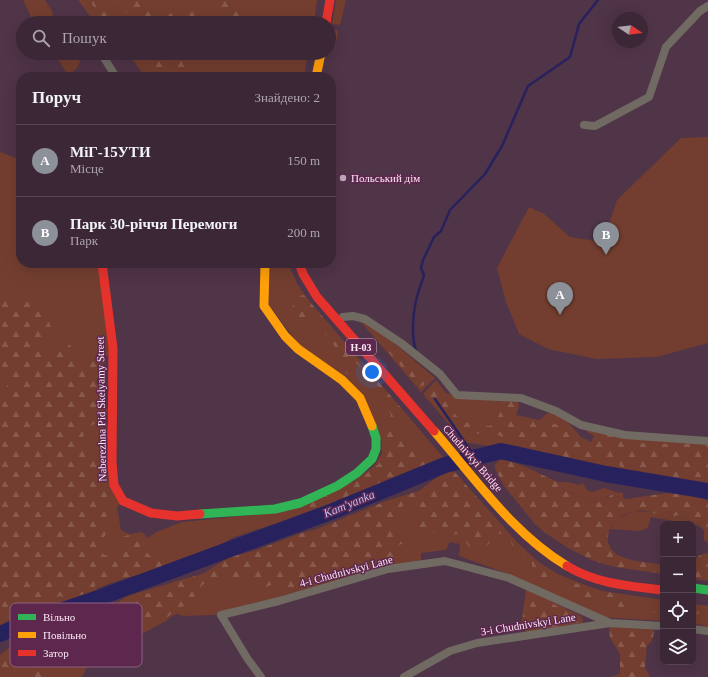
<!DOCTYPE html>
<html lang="uk">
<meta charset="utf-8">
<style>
:root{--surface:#3c2736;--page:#473342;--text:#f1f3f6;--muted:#aca5ad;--line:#554451;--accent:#8c9099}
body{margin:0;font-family:Georgia,serif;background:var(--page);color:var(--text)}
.controls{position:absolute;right:12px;bottom:12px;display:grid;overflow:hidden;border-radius:8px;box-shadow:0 4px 16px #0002}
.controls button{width:36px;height:36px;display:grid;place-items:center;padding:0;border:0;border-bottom:1px solid var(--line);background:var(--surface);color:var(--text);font:20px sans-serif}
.compass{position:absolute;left:612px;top:12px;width:36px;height:36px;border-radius:50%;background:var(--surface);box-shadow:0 4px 16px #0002;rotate:103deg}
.you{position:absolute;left:372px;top:372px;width:14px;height:14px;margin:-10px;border:3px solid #fff;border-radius:50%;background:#1a73e8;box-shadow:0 0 0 6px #1a73e833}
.badge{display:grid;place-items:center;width:26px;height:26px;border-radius:50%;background:var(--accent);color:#fff;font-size:13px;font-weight:700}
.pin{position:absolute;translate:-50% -33px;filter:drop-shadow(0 1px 2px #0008)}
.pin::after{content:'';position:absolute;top:21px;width:14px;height:12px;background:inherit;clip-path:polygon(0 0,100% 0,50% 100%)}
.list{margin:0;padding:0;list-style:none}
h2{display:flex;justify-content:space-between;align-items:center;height:52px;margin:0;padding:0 16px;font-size:17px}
h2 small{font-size:13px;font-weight:400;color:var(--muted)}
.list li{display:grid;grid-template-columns:26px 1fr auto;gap:12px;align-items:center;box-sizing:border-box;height:72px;padding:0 16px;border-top:1px solid var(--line)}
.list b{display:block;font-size:15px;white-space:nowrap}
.list p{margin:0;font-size:13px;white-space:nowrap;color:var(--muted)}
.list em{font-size:13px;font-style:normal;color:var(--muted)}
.icon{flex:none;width:22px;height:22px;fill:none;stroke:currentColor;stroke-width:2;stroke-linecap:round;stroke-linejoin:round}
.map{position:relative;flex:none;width:708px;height:677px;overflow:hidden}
.search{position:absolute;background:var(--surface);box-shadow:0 4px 16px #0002;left:16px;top:16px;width:320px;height:44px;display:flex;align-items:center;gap:10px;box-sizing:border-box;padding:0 14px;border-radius:22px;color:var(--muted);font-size:15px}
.panel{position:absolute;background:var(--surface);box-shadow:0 4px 16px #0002;left:16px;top:72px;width:320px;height:196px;border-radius:16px}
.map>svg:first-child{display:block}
.green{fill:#733e2f}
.forest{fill:url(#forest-firs)}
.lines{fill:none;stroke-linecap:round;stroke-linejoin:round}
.stream{stroke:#27225e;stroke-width:2.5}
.river{stroke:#27225e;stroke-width:16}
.street{stroke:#706a63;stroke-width:8}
.fast{stroke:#30b455;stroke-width:9}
.slow{stroke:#ff9f0a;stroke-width:9}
.jam{stroke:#e5322d;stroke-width:9}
.poi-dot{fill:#c0a9b8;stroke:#5d274e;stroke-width:1.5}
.labels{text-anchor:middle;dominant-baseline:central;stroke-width:3;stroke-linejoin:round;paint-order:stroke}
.shield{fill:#5d274e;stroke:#cdaec3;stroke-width:1}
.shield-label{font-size:10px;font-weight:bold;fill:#fde8f5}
.poi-label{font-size:11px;fill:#fde8f5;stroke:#5d274e;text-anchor:start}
.street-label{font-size:11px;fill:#fde8f5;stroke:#5d274e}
.water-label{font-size:12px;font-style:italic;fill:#b7bef9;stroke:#5d274e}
.key{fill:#5d274e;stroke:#8d6180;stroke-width:1}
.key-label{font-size:11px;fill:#fde8f5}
</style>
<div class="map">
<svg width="708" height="677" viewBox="0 0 708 677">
<defs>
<pattern id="forest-firs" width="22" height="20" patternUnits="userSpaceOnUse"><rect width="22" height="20" fill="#733e2f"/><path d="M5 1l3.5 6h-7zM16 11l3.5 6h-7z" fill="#885a4e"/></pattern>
</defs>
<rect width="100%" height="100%" fill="#503448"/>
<!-- green -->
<path class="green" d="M23,0h22l7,11 2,12h-20z
M78,0h239l-3,23h-219z
M336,0h10l-6,25 -8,-1z
M331,28l6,2 1,3 -3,14 -6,3v-9z
M48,53h33c0,9 -4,22 -15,19l-9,-14z
M128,53h180l-4,24h-159z
M708,137v206l-51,14 -61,2 -48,-10 -29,-15 -13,-32 -9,-34 32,-61 15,7 26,23 33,5 14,-42 64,-62z
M0,152l21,8v103h78l12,92 -9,2v14l-5,8 -1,3 2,4 4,2 6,23 -2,12 3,5 11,76 -3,3 4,23 8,4 13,-2 6,6 8,-6 26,-10 99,-10 73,-31 20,-15 8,-13 -1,-13 -7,-21 -78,-78 -27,-36 -1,-42h20l10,22 15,21 130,151 -15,11 -26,7 -8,9 -14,2 -8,8 -6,3 -17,2 -17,10 -29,6 -69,22 -14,8 -5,4 -34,15 -17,5 -37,8 -29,11 -7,7c-12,-3 -23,10 -34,14 -5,2 -10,1 -16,2 -10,2 -19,7 -30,7l-4,4 -7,5z
M361,322h6l32,25 36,31 -14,14z
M436,380l10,13 6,2 66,5 1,6 -3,9 24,5 6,-6 4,-2 19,11 12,14 10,5 3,-6 -7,-4v-3l121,14v43h-6l-8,-2 -15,-1 -34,-6c-9,-6 -17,-2 -26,-3 -6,0 -11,-3 -17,-3l-7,4h-5l-6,-7 -24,-6 -17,1 -28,-12 -25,-5 -20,-3 -4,1 -43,-50z
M452,469l65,73 23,21 18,11 32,13 13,4 60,9v21l-64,-4 -88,-42 -52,-19 1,-12 -10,-2 -4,8 -25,3v7l-155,41 -9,1 -32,10 -12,3 -30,1 -6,-2 -5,2 -6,5 -34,18 -18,5 -13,1 -5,4 -14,28h-82v-22l10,-8 7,-8 44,-14 41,-19c12,2 15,-4 25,-10l75,-22 9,-5 18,-12 25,-6 45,-17 18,-5 69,-28 33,-10 23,-17z
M558,482h10l11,3 4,-2 4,7 5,2 12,-4 16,5 -12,3 -7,7h-5l-32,-13 -3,-6z
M633,511l21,1 10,7 14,-4 8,5 17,4 5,4v15l-4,-3v-9l-4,-5 -49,-9 -3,11 -9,3 -29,-2 7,-10z
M526,589l53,26 3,2 1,5 -1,1 -55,10 -6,-9z
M693,604l15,2v21l-15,-4z"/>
<!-- forest -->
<path class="forest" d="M89,0h10l27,23h-20z
M112,0h35l4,10 9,13c-14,0 -21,1 -32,-9 -7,-6 -6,-10 -16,-14z
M214,0h13l19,15 11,3 5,5h-31l-13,-13z
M188,8l5,2 3,13h-31c2,-12 14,-14 23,-15z
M137,53c12,0 25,-1 36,2 4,1 15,9 20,12l1,2 -6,8h-37l-6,-16z
M247,53h27l-10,12h-2l-2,-2v-5l-2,-2h-7z
M0,290c6,6 16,12 24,12 4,0 7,-1 9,1 6,2 10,8 13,13 2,4 4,8 5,12 1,9 -8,11 -6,22l3,3c9,-1 11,-10 20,-10 7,7 9,17 20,19l8,-7h3c10,11 -1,19 -3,27l2,4 4,2c2,8 4,23 0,31 -2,5 -6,4 -10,6 -9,5 -13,20 -6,28 4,4 6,2 11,1l5,4 5,33 -1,42 -5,12v6l3,4c12,2 15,-11 21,-19l7,-2c12,3 11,22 24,25 4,0 9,-2 13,-1l3,4v3l-3,3 -19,3 -37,11 -5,-4c-12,2 -11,7 -17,14l-24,7 -6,-3 -16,4 -16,-1 -6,1 -5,4 -10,14 -8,6v-221c4,-7 8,-13 7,-22l-7,-7z
M302,295l3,1 115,134 1,2h-2l-10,-12 -7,-6c-4,0 -7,3 -8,7 -6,26 51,30 32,45 -7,6 -15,5 -23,8 -4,3 -6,8 -11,10 -4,2 -8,0 -12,2 -4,1 -5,6 -8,8 -7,6 -16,3 -24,5 -6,2 -10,7 -15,9 -7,4 -21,5 -27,2l1,-5c18,-9 73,-32 79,-52 3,-10 -4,-16 -3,-24 0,-6 8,-8 8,-15l-10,-11 4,-6 -2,-5 -34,-37 -1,1c0,6 6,12 4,18l-2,1 -3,-1c-7,-10 -9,-22 -15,-32 -1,-2 -4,-5 -6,-7 -4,-7 -5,-25 -18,-21l-12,21h-3v-2l3,-4 1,-4c-8,-12 -7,-20 5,-30z
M368,326l6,3 13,11 6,13 9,9 21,17 2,3 -1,3 -4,2 -3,-3 -44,-49 -5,-7z
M436,385c18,9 8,37 43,40 5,1 10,2 15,-1l6,-11 1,-3 -3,-6 2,-3 3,-2 12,3 2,6 -2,6c6,10 26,6 35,9 9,2 19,6 26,11 5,4 9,8 16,10l4,-5 -1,-4 -3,-2 1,-1 39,7 19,7 18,-3 39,2v32l-2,4 -6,3 -24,-4 -8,-8 -7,-2 -37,-1c-6,-3 -5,-9 -12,-11l-13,4 -13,1 -12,3 -14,-4 -13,-1 -7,-3 -20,-15 -8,-3 -21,-7 -13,1 -21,-9 -17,-13 -10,-13 -4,-6 1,-2z
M499,460c14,-1 45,16 59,22l3,2 3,6 32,13c11,-1 13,-12 27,-10v5l3,1 41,-6 26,2 15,6v28l-5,-5 -17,-4 -8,-5 -14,4c-36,-27 -75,18 -46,36 12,7 31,7 45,10v9l-48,-7 -21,-6 -26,-13 -24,-16 -9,-8 -31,-38 -9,-17v-4z
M452,469l65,73 -1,4h-3c-16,-29 -20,2 -37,7l-9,-9 -5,-9 -2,-1 -10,1 -14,-3 -7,1 -7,3 -5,-2c1,-10 5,-24 -6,-30h-5l-12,7 1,26 4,3 2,-1 3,-4 2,1 -2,7 -7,3 -3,17c-6,5 -28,10 -35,5v-7c-18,-4 -33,22 -51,21 -6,-1 -10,-7 -16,-9l-2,5 5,6 -1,4c-7,4 -10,-4 -17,-5l-31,11 -4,-1v-2l14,-7 -1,-4 -7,-1 -14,2 -8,-6h-3l-17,7 -7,6 -9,16 -3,2 -10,1 -3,2 -5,7 -13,7 -3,-2 -3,-3 -3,1 -23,11 -25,8 -7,8 -17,26h-3l-7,-14 -4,-5 -15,5c-4,7 -1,12 2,19h-27l1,-4 -2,-4c-12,-3 -12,4 -20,8v-14l17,-17 12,-3 9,-10 13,-4 20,-3 18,-8 20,-2 11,2 3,-1 4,-5 1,-5 4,-8 39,-14 2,-3 30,-8 26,-17 25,-6 45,-17 18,-5 69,-28 33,-10 23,-17z
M524,549c5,5 11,11 17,15 2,2 6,3 8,5 4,6 -3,10 -8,9 -10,-2 -8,-6 -9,-14l-8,-9 -2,-5z
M708,553v28l-15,-2c0,-13 -2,-24 15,-26z
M563,578l27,11 39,7c3,4 2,9 -1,13 -10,-1 -16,-5 -25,-9l-10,4 -31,-15 -1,-7z
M531,595h4l38,19 5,7v2l-10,1 -7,-2 -3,1 -2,5 -20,2c0,-5 1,-9 -5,-11l-7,5 -2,-1 4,-25z
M648,598l15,3v12h-8l-8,-3v-6l-2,-4z
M693,605l15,2v8l-15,-2z
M609,626l45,2c0,8 -1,13 -7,18l-2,22 5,9h-39l9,-3v-20l-10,-16z"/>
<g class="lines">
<!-- stream -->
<path class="stream" d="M416,351c-5,-14 -3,-40 1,-54 2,-8 5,-15 7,-22l-3,-7 2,-8 11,-23 7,-6 9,-21 35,-36 17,-28 26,-60 42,-29 9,-33 19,-24
M435,399l40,58"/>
<!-- river -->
<path class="river" d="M0,634l33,-14 68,-23 232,-86 112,-46 56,-14 105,23 102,17"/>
<!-- street -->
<path class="street" d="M101,53l15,24
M584,125l11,1 54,-29 17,-50 34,-36 8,-5
M343,317l10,-1 12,3 36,24 39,31 17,21 64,3 35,13 25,14 44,10 83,6
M693,629l15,2
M261,677l-14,-19 -26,-43 58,-14 109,-32 57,-8 64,17 101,45
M404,677l46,-26 27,-8 133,-20 53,3"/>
<!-- fast -->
<path class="fast" d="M200,514l75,-5 25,-6 37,-17 20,-13 15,-14 4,-10v-11l-4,-12
M693,588l15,2"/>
<!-- slow -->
<path class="slow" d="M316,77l5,-24
M265,263l-1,43 21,30 13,13 44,31 18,18 12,28
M434,431c41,47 78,102 133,135"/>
<!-- jam -->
<path class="jam" d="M326,23l4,-23
M102,263l11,85 -1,114 2,23 9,16 28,12 26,3 23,-2
M299,263l4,11 14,23 117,134
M567,566c29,18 63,20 96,24"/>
</g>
<!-- markers -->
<circle class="poi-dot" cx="343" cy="178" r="4"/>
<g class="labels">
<!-- shield labels -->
<rect class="shield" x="346" y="339" width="30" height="16" rx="3"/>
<g class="shield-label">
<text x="361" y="347">Н-03</text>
</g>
<!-- poi labels -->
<g class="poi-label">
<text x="351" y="178">Польський дім</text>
</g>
<!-- street labels -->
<g class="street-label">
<text transform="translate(101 409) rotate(-91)">Naberezhna Pid Skelyamy Street</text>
<text transform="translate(473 458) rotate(49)">Chudnivkyi Bridge</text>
<text transform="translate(346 571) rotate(-15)">4-i Chudnivskyi Lane</text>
<text transform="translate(528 624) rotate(-9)">3-i Chudnivskyi Lane</text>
</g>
<!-- water labels -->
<g class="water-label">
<text transform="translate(349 504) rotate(-22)">Kam'yanka</text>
</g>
</g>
<!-- legend -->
<rect x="10" y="603" width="132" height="64" rx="6" class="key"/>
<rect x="18" y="614" width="18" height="6" fill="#30b455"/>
<rect x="18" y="632" width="18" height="6" fill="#ff9f0a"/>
<rect x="18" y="650" width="18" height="6" fill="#e5322d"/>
<g class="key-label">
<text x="43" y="621">Вільно</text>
<text x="43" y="639">Повільно</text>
<text x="43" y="657">Затор</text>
</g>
</svg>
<div class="controls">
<button>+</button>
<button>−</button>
<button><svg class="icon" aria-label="locate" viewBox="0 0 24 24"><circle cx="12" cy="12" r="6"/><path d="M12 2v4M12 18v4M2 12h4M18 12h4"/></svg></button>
<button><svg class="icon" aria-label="layers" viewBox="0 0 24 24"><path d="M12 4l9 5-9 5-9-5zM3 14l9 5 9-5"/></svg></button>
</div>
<svg class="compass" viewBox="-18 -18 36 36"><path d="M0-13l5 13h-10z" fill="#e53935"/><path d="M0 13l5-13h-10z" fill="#aca5ad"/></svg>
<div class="you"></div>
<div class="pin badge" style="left:560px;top:315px">A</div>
<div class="pin badge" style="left:606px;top:255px">B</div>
<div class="search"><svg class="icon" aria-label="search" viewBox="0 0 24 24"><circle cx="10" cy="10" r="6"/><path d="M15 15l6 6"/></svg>Пошук</div>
<section class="panel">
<h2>Поруч<small>Знайдено: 2</small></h2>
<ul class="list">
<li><span class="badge">A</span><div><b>МіГ-15УТИ</b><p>Місце</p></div><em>150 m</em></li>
<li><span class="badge">B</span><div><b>Парк 30-річчя Перемоги</b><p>Парк</p></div><em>200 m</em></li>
</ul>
</section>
</div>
